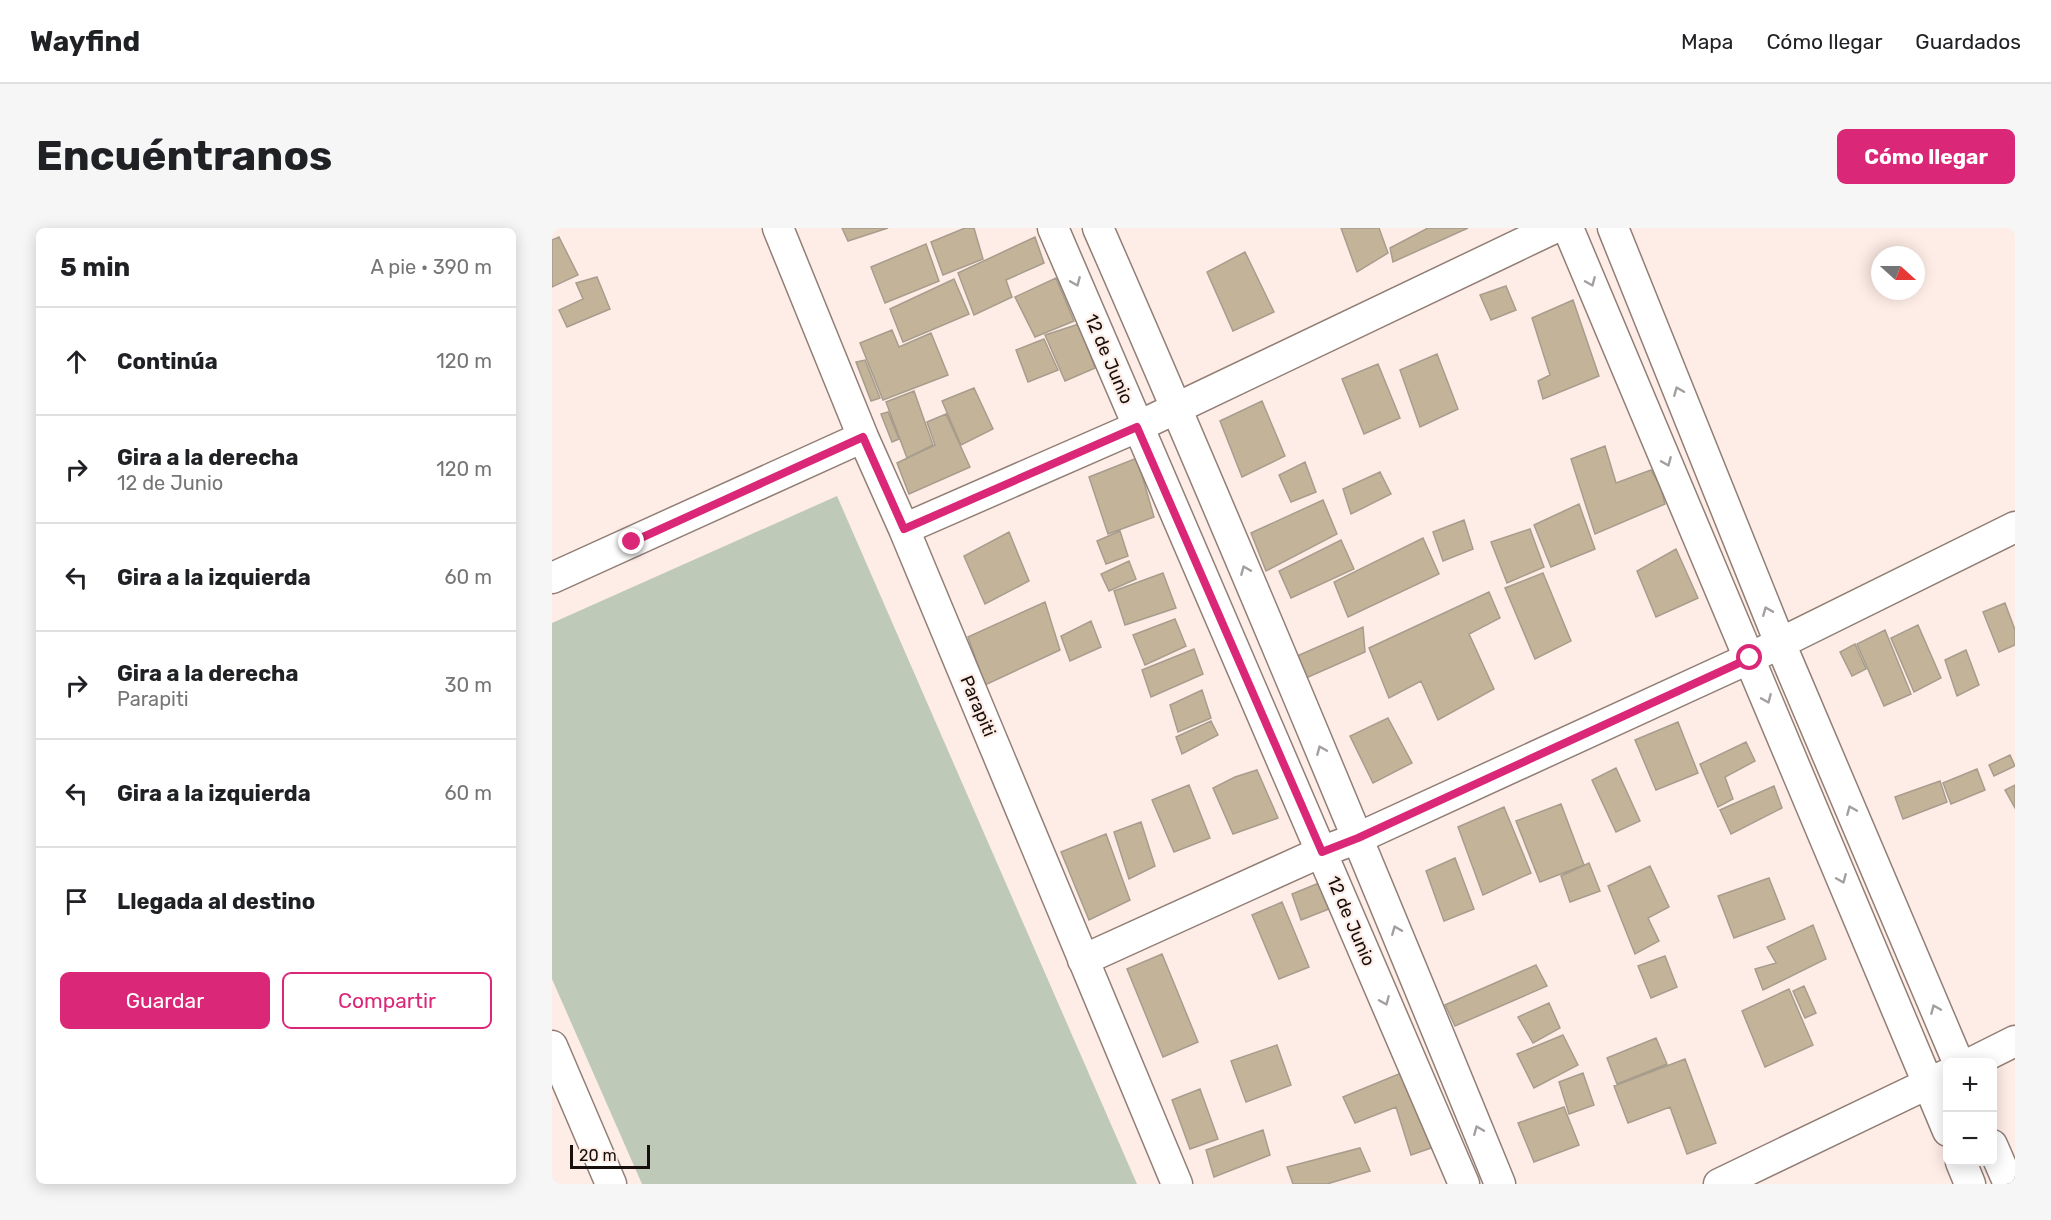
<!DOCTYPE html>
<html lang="es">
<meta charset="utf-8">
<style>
:root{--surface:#fff;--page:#f6f6f6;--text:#202124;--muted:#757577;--line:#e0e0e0;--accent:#db2777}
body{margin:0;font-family:Rubik,sans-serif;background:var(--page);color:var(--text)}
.controls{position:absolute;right:18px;bottom:18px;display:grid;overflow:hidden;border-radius:9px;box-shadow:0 3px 15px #0003}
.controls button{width:54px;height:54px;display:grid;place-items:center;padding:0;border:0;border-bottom:2px solid var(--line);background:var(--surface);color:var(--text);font:30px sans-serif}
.compass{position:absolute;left:1319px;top:18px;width:54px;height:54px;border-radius:50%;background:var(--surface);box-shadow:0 3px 15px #0003;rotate:111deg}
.scale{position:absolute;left:18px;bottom:15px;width:80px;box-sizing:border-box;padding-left:6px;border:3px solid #160f0c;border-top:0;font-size:16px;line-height:21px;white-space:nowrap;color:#160f0c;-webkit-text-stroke:4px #feede6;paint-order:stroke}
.stop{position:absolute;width:18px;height:18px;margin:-14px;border:4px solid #db2777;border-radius:50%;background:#fff}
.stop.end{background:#db2777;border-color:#fff;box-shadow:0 2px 6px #0008}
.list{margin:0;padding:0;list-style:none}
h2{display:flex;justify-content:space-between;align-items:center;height:78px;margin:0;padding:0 24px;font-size:26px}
h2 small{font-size:20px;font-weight:400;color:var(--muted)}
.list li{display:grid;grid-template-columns:39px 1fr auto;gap:18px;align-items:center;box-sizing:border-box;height:108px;padding:0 24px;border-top:2px solid var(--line)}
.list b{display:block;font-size:22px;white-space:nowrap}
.list p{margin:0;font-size:20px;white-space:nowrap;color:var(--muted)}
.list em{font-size:20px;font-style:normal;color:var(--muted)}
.actions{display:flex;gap:12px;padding:18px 24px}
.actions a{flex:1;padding:14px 0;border:2px solid var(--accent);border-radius:9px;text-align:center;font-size:21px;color:var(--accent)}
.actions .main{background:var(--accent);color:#fff}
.icon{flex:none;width:33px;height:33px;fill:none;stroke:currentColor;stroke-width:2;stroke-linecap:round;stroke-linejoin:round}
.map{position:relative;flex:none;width:1463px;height:956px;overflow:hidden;border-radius:9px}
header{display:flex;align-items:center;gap:36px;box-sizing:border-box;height:84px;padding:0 30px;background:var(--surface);border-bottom:2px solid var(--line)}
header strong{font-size:28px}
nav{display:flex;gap:33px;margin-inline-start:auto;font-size:21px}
.intro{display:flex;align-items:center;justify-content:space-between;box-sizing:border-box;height:144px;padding:0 36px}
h1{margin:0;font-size:42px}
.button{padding:15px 27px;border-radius:9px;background:var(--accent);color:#fff;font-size:21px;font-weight:700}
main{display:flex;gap:36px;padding:0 36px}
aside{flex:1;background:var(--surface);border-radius:9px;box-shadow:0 3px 15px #0003}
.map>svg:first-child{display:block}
.green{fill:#bec9b8}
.building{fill:#c3b398;stroke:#a79d8d;stroke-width:1.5}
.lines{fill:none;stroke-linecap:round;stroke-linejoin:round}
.street-casing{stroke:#917f76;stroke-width:33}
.street{stroke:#fff;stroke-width:30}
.oneway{stroke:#a29f9e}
.route{stroke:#db2777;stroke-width:8}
.labels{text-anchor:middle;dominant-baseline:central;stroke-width:4.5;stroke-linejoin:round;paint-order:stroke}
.street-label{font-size:18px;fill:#160f0c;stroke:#feede6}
</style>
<header>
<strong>Wayfind</strong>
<nav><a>Mapa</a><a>Cómo llegar</a><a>Guardados</a></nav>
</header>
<div class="intro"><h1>Encuéntranos</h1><a class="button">Cómo llegar</a></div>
<main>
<aside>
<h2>5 min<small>A pie · 390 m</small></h2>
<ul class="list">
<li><svg class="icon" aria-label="ahead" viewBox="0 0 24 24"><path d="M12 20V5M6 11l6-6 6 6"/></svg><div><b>Continúa</b></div><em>120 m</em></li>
<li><svg class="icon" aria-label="right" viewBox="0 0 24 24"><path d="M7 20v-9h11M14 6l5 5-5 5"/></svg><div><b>Gira a la derecha</b><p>12 de Junio</p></div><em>120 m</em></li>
<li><svg class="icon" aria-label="left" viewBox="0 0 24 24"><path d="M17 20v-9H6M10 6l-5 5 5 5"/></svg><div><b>Gira a la izquierda</b></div><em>60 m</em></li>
<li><svg class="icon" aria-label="right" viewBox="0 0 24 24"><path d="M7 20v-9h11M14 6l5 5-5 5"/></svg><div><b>Gira a la derecha</b><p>Parapiti</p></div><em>30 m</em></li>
<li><svg class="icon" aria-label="left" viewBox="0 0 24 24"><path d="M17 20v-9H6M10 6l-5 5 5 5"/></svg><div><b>Gira a la izquierda</b></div><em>60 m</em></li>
<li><svg class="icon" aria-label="arrive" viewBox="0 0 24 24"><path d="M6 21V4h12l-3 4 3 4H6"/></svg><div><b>Llegada al destino</b></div></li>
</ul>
<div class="actions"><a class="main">Guardar</a><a>Compartir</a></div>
</aside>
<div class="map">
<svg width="1463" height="956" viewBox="0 0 1463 956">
<rect width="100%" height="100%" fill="#feede6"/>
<!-- green -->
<path class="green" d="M285,268l300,688h-495l-90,-205v-356z"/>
<!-- building -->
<path class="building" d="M290,0h46l-40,13z
M413,0h9l9,31 -40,16 -12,-33z
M789,0h38l9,25 -31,19z
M876,0h40l-75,34 -3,-14z
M7,9l19,38 -26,12v-47z
M483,9l9,26 -38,17 6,17 -38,18 -16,-42z
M374,16l13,37 -54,22 -14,-36z
M693,24l29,60 -41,19 -26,-59z
M45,49l13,32 -43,18 -8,-17 24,-11 -7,-16z
M504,50l18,43 -39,16 -20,-40z
M402,51l15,35 -66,28 -13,-33z
M954,58l10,24 -25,10 -11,-25z
M1021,72l26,76 -56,23 -5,-18 12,-6 -18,-57z
M527,96l16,44 -30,13 -20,-46z
M340,102l7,17 32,-14 17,42 -65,25 -23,-57z
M492,111l14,31 -30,12 -12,-32z
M885,126l21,55 -38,18 -20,-57z
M313,132l15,38 -9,3 -15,-39z
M826,136l22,54 -36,16 -22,-55z
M422,160l19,41 -32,16 -19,-44z
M362,163l19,54 -26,13 -21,-56z
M710,173l23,55 -43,21 -22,-56z
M336,184l11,27 -7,3 -11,-28z
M394,186l24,53 -61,27 -12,-31 38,-18 -8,-23z
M1053,218l11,37 35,-13 9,15 5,19 -70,30 -24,-75z
M585,230l17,59 -46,17 -19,-57z
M753,234l11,30 -25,10 -12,-27z
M828,244l11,22 -40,20 -8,-25z
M771,272l14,34 -71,37 -15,-38z
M1027,276l16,45 -44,18 -17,-42z
M912,292l9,29 -30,12 -10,-29z
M978,301l14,38 -37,16 -16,-41z
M568,303l8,25 -22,8 -9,-23z
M457,304l20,49 -44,23 -21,-48z
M871,310l16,36 -91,43 -14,-35z
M789,312l13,29 -63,29 -12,-27z
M1124,321l22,49 -42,19 -19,-46z
M577,333l7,18 -27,12 -8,-17z
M611,345l13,35 -51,17 -11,-34z
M991,345l28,68 -36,18 -30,-71z
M937,364l11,26 -31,16 25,55 -56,31 -17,-39 -32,17 -20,-50z
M493,374l15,48 -75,35 -17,-48z
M1453,375l10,27v15l-16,7 -16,-40z
M623,391l11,27 -41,19 -12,-30z
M539,393l10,26 -31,14 -9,-25z
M1366,397l23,53 -27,14 -23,-54z
M811,399l2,25 -68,30 -9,-22z
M1333,402l26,64 -27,12 -27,-62z
M1303,416l11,25 -14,7 -12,-24z
M642,421l9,25 -52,23 -9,-27z
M1414,422l13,35 -22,11 -12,-36z
M650,462l9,28 -33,14 -8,-27z
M836,490l24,45 -39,20 -23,-47z
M659,493l7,14 -36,19 -6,-17z
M1126,494l20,51 -42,17 -21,-50z
M1194,514l9,19 -30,16 8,22 -15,8 -18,-43z
M1458,527l5,11 -21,10 -5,-11z
M1064,540l24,53 -24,11 -24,-52z
M1425,541l8,21 -34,14 -8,-21z
M705,542l21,48 -45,16 -20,-46 22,-11z
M1388,553l7,21 -44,17 -8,-22z
M637,557l21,53 -36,14 -22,-52z
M1463,557v23l-10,-18z
M1222,558l8,22 -51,26 -11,-24z
M1009,576l23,61 -44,17 -24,-61z
M952,579l27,66 -48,22 -25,-68z
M589,594l14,44 -26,13 -15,-47z
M554,606l24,66 -41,20 -28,-68z
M903,630l19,51 -30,12 -18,-50z
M1037,635l11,28 -30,11 -9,-26z
M1098,638l19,41 -21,11 11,23 -24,13 -27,-68z
M1217,650l16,41 -51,19 -16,-42z
M772,653l10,26 -33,13 -9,-26z
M730,674l27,65 -30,12 -27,-64z
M1261,697l13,34 -63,31 -8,-21 21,-6 -9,-16z
M610,726l36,88 -35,15 -36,-88z
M1113,728l12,31 -26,11 -13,-32z
M984,737l11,21 -92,40 -10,-21z
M1252,758l12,27 -11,5 -12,-27z
M1237,761l24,56 -48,22 -23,-56z
M997,775l11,25 -27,15 -15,-26z
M1011,807l15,30 -44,23 -17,-34z
M1104,810l11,26 -50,20 -10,-26z
M725,817l14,40 -45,17 -15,-41z
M1133,831l31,84 -29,11 -17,-47 -42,16 -14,-37z
M859,841l26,77 -26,9 -15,-48 -41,16 -12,-26z
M1031,845l11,32 -25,9 -10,-32z
M648,861l18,50 -28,10 -18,-49z
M1012,879l15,38 -45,17 -16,-39z
M711,902l7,25 -56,22 -8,-27z
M808,920l10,23 -43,13h-34l-6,-17z"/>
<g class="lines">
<defs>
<path id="street" d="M226,0l85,209 41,92 273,655
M501,0l411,956
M546,0c139,317 271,636 402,956
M1016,0l380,903
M1061,0l167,415 178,419
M352,301l233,-102 417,-199
M0,350l311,-141
M531,732l238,-108 37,-14 392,-180 265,-131
M0,818l59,138
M1421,834l42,-21
M1440,917l17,39
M1409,934l9,22
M1167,956l227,-109"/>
</defs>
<!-- street casing -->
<use href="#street" class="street-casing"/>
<!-- street -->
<use href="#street" class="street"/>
</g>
<!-- one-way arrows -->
<defs><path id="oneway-chevron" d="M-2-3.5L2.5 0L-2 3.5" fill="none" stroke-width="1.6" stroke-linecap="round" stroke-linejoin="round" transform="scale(1.5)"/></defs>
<g class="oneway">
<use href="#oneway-chevron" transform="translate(524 54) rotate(67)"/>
<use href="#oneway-chevron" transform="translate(1039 54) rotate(67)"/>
<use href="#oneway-chevron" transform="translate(1126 163) rotate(-112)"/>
<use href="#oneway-chevron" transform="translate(1115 234) rotate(67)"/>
<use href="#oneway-chevron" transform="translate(693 342) rotate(-113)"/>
<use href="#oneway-chevron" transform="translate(1215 383) rotate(-112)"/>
<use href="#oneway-chevron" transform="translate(1215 471) rotate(67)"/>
<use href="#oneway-chevron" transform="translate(769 522) rotate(-113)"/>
<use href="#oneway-chevron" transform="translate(1299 582) rotate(-113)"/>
<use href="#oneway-chevron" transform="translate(1290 651) rotate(67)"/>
<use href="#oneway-chevron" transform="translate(844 702) rotate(-112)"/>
<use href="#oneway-chevron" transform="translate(833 773) rotate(67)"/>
<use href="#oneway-chevron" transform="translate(1383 781) rotate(-113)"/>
<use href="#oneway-chevron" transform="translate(926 902) rotate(-112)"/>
</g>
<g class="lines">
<!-- route -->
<path class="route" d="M80,314l231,-105 41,92 233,-102 185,425 36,-14 392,-180"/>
</g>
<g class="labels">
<!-- street labels -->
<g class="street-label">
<text transform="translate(557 131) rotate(67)">12 de Junio</text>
<text transform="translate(426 478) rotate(67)">Parapiti</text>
<text transform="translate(799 693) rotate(67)">12 de Junio</text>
</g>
</g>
</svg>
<div class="controls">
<button>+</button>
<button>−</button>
</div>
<svg class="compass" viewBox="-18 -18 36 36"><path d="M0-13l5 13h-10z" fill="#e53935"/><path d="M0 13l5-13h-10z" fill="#757577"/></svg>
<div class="scale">20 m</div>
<div class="stop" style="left:1198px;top:430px"></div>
<div class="stop end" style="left:80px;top:314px"></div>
</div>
</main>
